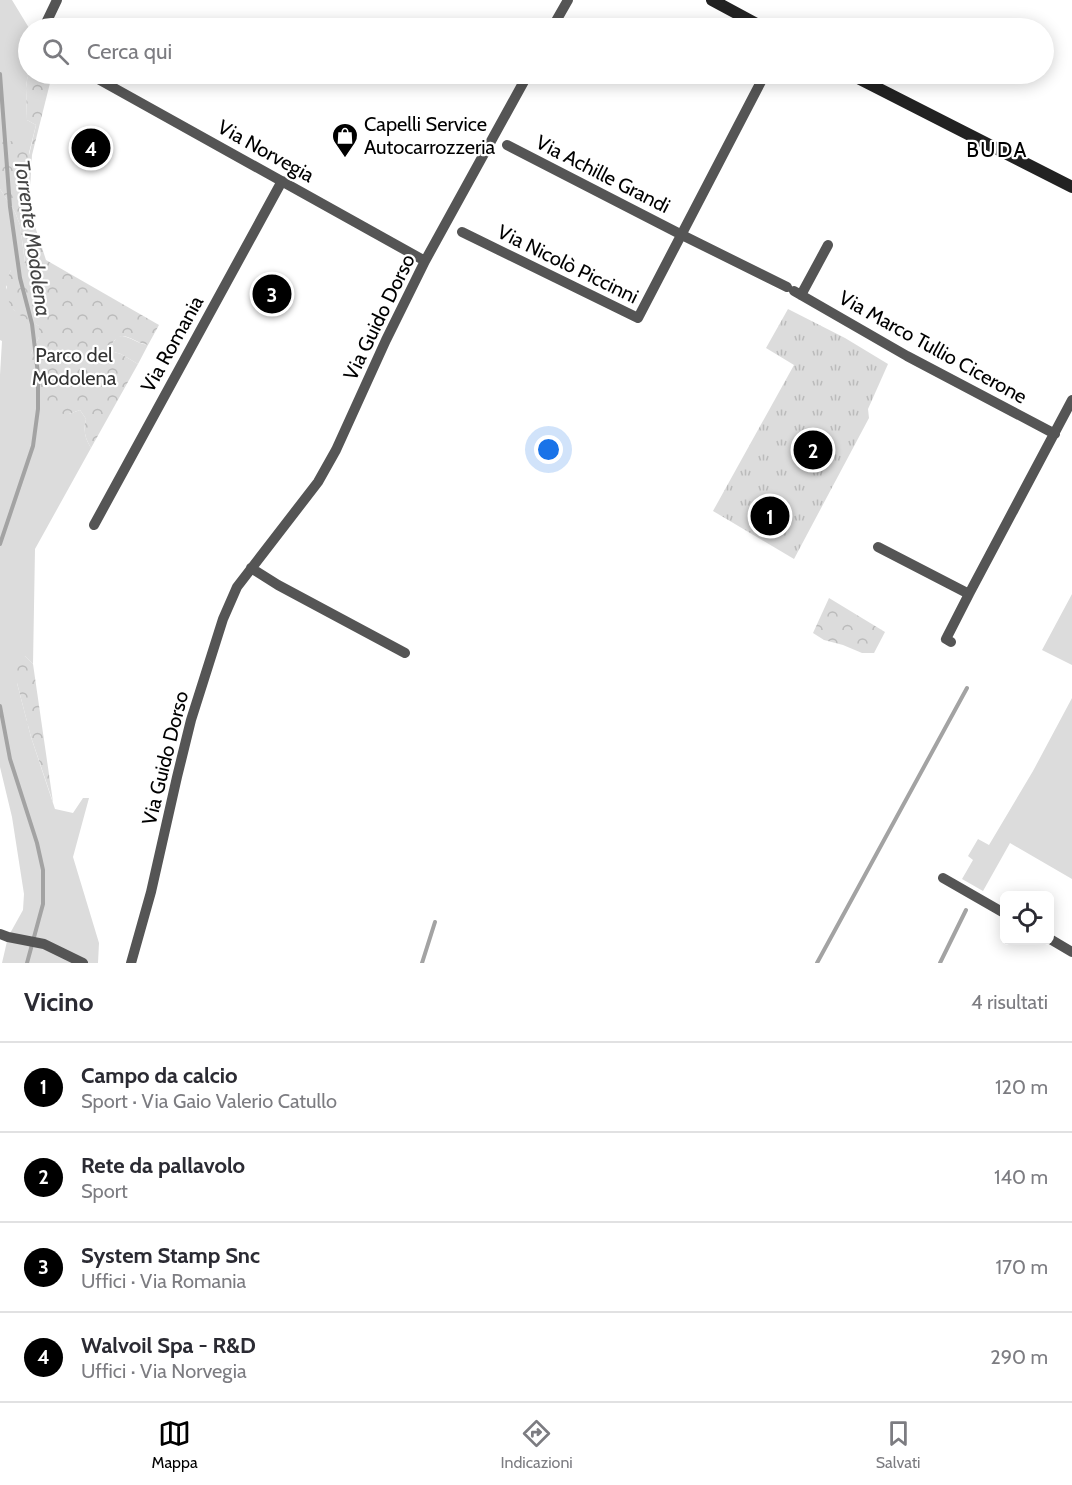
<!DOCTYPE html>
<html lang="it">
<meta charset="utf-8">
<style>
:root{--surface:#fff;--page:#f2f2f3;--text:#2b2b33;--muted:#7c7c81;--line:#e1e1e2;--accent:#000}
body{margin:0;font-family:Cabin,sans-serif;background:var(--page);color:var(--text)}
.controls{position:absolute;right:18px;bottom:18px;display:grid;overflow:hidden;border-radius:9px;box-shadow:0 3px 15px #0003}
.controls button{width:54px;height:54px;display:grid;place-items:center;padding:0;border:0;border-bottom:2px solid var(--line);background:var(--surface);color:var(--text);font:30px sans-serif}
.you{position:absolute;left:549px;top:450px;width:21px;height:21px;margin:-15px;border:4px solid #fff;border-radius:50%;background:#1a73e8;box-shadow:0 0 0 9px #1a73e833}
.badge{display:grid;place-items:center;width:39px;height:39px;border-radius:50%;background:var(--accent);color:#fff;font-size:20px;font-weight:700}
.pin{position:absolute;translate:-50% -50%;border:3px solid #fff;box-shadow:0 2px 6px #0006}
.list{margin:0;padding:0;list-style:none}
h2{display:flex;justify-content:space-between;align-items:center;height:78px;margin:0;padding:0 24px;font-size:26px}
h2 small{font-size:20px;font-weight:400;color:var(--muted)}
.list li{display:grid;grid-template-columns:39px 1fr auto;gap:18px;align-items:center;box-sizing:border-box;height:90px;padding:0 24px;border-top:2px solid var(--line)}
.list b{display:block;font-size:22px;white-space:nowrap}
.list p{margin:0;font-size:20px;white-space:nowrap;color:var(--muted)}
.list em{font-size:20px;font-style:normal;color:var(--muted)}
.icon{flex:none;width:33px;height:33px;fill:none;stroke:currentColor;stroke-width:2;stroke-linecap:round;stroke-linejoin:round}
.map{position:relative;flex:none;width:1072px;height:963px;overflow:hidden}
.search{position:absolute;background:var(--surface);box-shadow:0 3px 15px #0003;left:18px;right:18px;top:18px;height:66px;display:flex;align-items:center;gap:15px;box-sizing:border-box;padding:0 21px;border-radius:33px;color:var(--muted);font-size:22px}
.sheet{height:438px;background:var(--surface)}
nav{display:flex;justify-content:space-around;align-items:center;box-sizing:border-box;height:84px;border-top:2px solid var(--line);background:var(--surface);font-size:16px;color:var(--muted)}
nav a{display:grid;justify-items:center;gap:3px}
nav .on{color:var(--accent)}
.map>svg:first-child{display:block}
.grass{fill:#dcdcdc}
.forest{fill:url(#forest-crowns)}
.park{fill:url(#park-tufts)}
.lines{fill:none;stroke-linecap:round;stroke-linejoin:round}
.stream{stroke:#a3a3a3;stroke-width:4}
.minor{stroke:#555;stroke-width:10}
.secondary{stroke:#222;stroke-width:12}
.labels{text-anchor:middle;dominant-baseline:central;stroke-width:4.5;stroke-linejoin:round;paint-order:stroke}
.poi-label{font-size:20px;fill:#000;stroke:#fff;text-anchor:start}
.street-label{font-size:20px;fill:#000;stroke:#fff}
.park-label{font-size:20px;fill:#333;stroke:#fff}
.neighbourhood-label{font-size:21px;letter-spacing:1.5px;fill:#000;stroke:#fff}
.water-label{font-size:21px;font-style:italic;fill:#444;stroke:#fff}
</style>
<div class="map">
<svg width="1072" height="963" viewBox="0 0 1072 963">
<defs>
<pattern id="forest-crowns" width="20" height="18" patternUnits="userSpaceOnUse" patternTransform="scale(1.5)"><rect width="20" height="18" fill="#dcdcdc"/><path d="M2 6a3 3 0 1 1 6 0M12 15a3 3 0 1 1 6 0" fill="none" stroke="#bbb"/></pattern>
<pattern id="park-tufts" width="24" height="20" patternUnits="userSpaceOnUse" patternTransform="scale(1.5)"><rect width="24" height="20" fill="#dcdcdc"/><path d="M3 7l-1-3M5 7V3M7 7l1-3M15 17l-1-3M17 17v-4M19 17l1-3" fill="none" stroke="#bbb"/></pattern>
</defs>
<rect width="100%" height="100%" fill="#fff"/>
<!-- grass -->
<path class="grass" d="M0,0h12l17,28 -1,44 -2,16 1,32 9,5 -8,32 -28,-15z
M0,189l15,23 5,13 5,38 -15,8 -1,10 -3,6 8,23 25,16v11l-8,17 38,60 11,-4 6,9c-3,12 -1,19 5,29l-56,101 -2,115 -8,-8 -8,27 14,54 24,72 18,4 10,-15h6l-16,59 26,86 -1,20h-96l6,-26 15,-27 1,-16 -12,-77 -12,-50v-392l2,-34 -2,-1z
M122,336c9,1 16,8 26,9l-10,19 -17,-10 -7,-2 -2,-8 5,-7z
M1072,594v71l-30,-15z
M1072,698v181l-62,-36 -27,48 -21,-12 11,-19 -5,-4 10,-17 11,6 44,-74z"/>
<!-- forest -->
<path class="forest" d="M28,72v2h15l6,2 1,7 -18,72 -3,53 17,52 113,65 -11,20c-14,-2 -26,-18 -36,-1l2,8 7,2 17,10 -47,84c-6,-10 -8,-17 -5,-29l-6,-9 -11,4h-6l-19,-16 -9,-15 -4,-16v-13l8,-17v-11c-8,-5 -19,-9 -25,-16 -11,-13 -8,-33 0,-46l11,-2 -5,-37 -5,-13 -15,-23v-47l15,-1 12,8 2,6 7,-30 -9,-5 -1,-32z
M829,598l56,34 -11,21h-12l-19,-8 -19,-5 -11,-7z
M25,656l8,8 20,138 -22,-65 -14,-54 -2,-17 3,-6z"/>
<!-- park -->
<path class="park" d="M788,309l57,29 43,26 -20,45 1,9 -75,141 -81,-48 81,-146 -28,-17z"/>
<g class="lines">
<!-- stream -->
<path class="stream" d="M0,74l10,133 10,71 12,46 6,50v35l-5,37 -33,98
M0,706l10,53 27,84 6,27v34l-16,59
M422,963l13,-41
M817,963l150,-275
M940,963l26,-53"/>
<!-- minor -->
<path class="minor" d="M44,28l2,-5 11,-23
M552,28l16,-28
M89,74l336,187
M507,145l175,90 105,52
M462,232l176,86 127,-244
M794,291l113,65 148,78
M801,295l27,-50
M94,525l188,-344
M878,547l91,47 103,-194
M251,568l27,17 127,68
M951,642l-5,-3 23,-45
M943,878l61,35
M0,934l8,3 36,7 39,19
M1050,939l22,13
M131,963l20,-71 26,-115 14,-57 32,-101 14,-32 81,-105 18,-32 50,-110 39,-79 103,-187"/>
<!-- secondary -->
<path class="secondary" d="M712,0l52,28
M850,74l222,113"/>
</g>
<!-- icons -->
<defs>
<symbol id="shop-pin" viewBox="-11 -11 22 30"><path d="M0 17L-7.5 6A9.5 9.5 0 1 1 7.5 6Z" fill="#000" stroke="#fff"/><path d="M-5-2.5h2.3a2.7 3.5 0 0 1 5.4 0H5L5.5 6h-11ZM-1.5-2.5h3a1.5 2.3 0 0 0-3 0Z" fill="#fff"/></symbol>
</defs>
<g fill-rule="evenodd">
<use href="#shop-pin" x="330" y="121" width="30" height="40"/>
</g>
<g class="labels">
<!-- poi labels -->
<g class="poi-label">
<text x="364" y="124">Capelli Service<tspan x="364" dy="23">Autocarrozzeria</tspan></text>
</g>
<!-- street labels -->
<g class="street-label">
<text transform="translate(266 151) rotate(29)">Via Norvegia</text>
<text transform="translate(603 174) rotate(27)">Via Achille Grandi</text>
<text transform="translate(568 264) rotate(26)">Via Nicolò Piccinni</text>
<text transform="translate(379 317) rotate(-64)">Via Guido Dorso</text>
<text transform="translate(172 344) rotate(-61)">Via Romania</text>
<text transform="translate(933 347) rotate(29)">Via Marco Tullio Cicerone</text>
<text transform="translate(165 758) rotate(-76)">Via Guido Dorso</text>
</g>
<!-- park labels -->
<g class="park-label">
<text x="74" y="355">Parco del<tspan x="74" dy="23">Modolena</tspan></text>
</g>
<!-- neighbourhood labels -->
<g class="neighbourhood-label">
<text x="997" y="149">BUDA</text>
</g>
<!-- water labels -->
<g class="water-label">
<text transform="translate(33 238) rotate(82)">Torrente Modolena</text>
</g>
</g>
</svg>
<div class="controls">
<button><svg class="icon" aria-label="locate" viewBox="0 0 24 24"><circle cx="12" cy="12" r="6"/><path d="M12 2v4M12 18v4M2 12h4M18 12h4"/></svg></button>
</div>
<div class="you"></div>
<div class="pin badge" style="left:770px;top:516px">1</div>
<div class="pin badge" style="left:813px;top:450px">2</div>
<div class="pin badge" style="left:272px;top:294px">3</div>
<div class="pin badge" style="left:91px;top:148px">4</div>
<div class="search"><svg class="icon" aria-label="search" viewBox="0 0 24 24"><circle cx="10" cy="10" r="6"/><path d="M15 15l6 6"/></svg>Cerca qui</div>
</div>
<section class="sheet">
<h2>Vicino<small>4 risultati</small></h2>
<ul class="list">
<li><span class="badge">1</span><div><b>Campo da calcio</b><p>Sport · Via Gaio Valerio Catullo</p></div><em>120 m</em></li>
<li><span class="badge">2</span><div><b>Rete da pallavolo</b><p>Sport</p></div><em>140 m</em></li>
<li><span class="badge">3</span><div><b>System Stamp Snc</b><p>Uffici · Via Romania</p></div><em>170 m</em></li>
<li><span class="badge">4</span><div><b>Walvoil Spa - R&amp;D</b><p>Uffici · Via Norvegia</p></div><em>290 m</em></li>
</ul>
</section>
<nav>
<a class="on"><svg class="icon" aria-label="map" viewBox="0 0 24 24"><path d="M3 6l6-2 6 2 6-2v14l-6 2-6-2-6 2zM9 4v14M15 6v14"/></svg>Mappa</a>
<a><svg class="icon" aria-label="directions" viewBox="0 0 24 24"><path d="M12 3l9 9-9 9-9-9zM9 14v-3h6M13 9l2 2-2 2"/></svg>Indicazioni</a>
<a><svg class="icon" aria-label="saved" viewBox="0 0 24 24"><path d="M7 4h10v16l-5-4-5 4z"/></svg>Salvati</a>
</nav>
